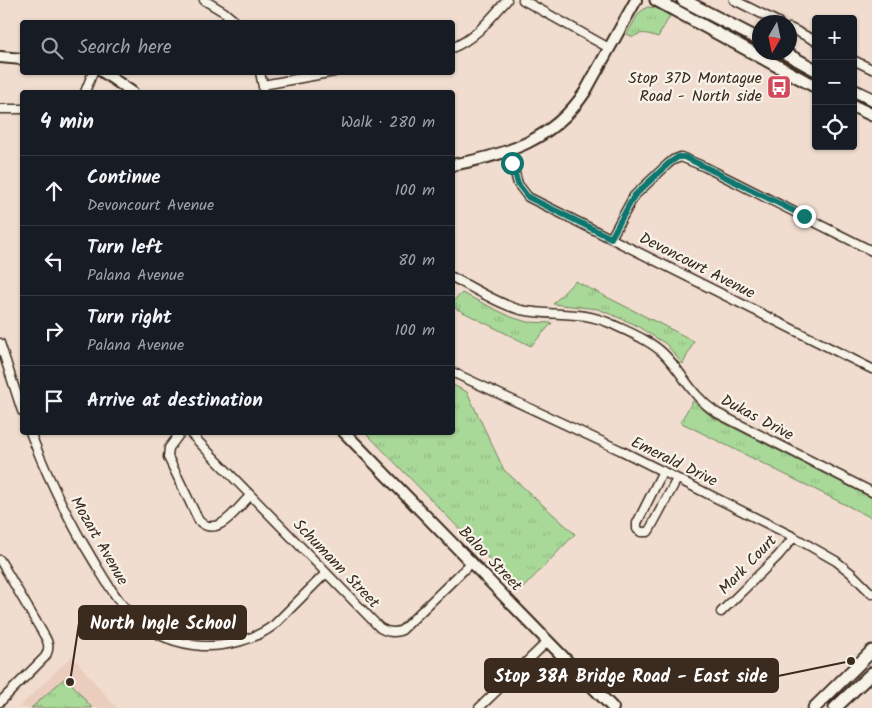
<!DOCTYPE html>
<meta charset="utf-8">
<style>
:root{--surface:#171b24;--page:#242831;--text:#f1f3f6;--muted:#9ea1a6;--line:#363941}
body{margin:0;font-family:Kalam,sans-serif;background:var(--page);color:var(--text)}
.controls{position:absolute;right:15px;top:15px;display:grid;overflow:hidden;border-radius:5px;box-shadow:0 1px 4px #0004}
.controls button{width:45px;height:45px;display:grid;place-items:center;padding:0;border:0;border-bottom:1px solid var(--line);background:var(--surface);color:var(--text);font:25px sans-serif}
.compass{position:absolute;left:752px;top:15px;width:45px;height:45px;border-radius:50%;background:var(--surface);box-shadow:0 1px 4px #0004;rotate:189deg}
.stop{position:absolute;width:15px;height:15px;margin:-11px;border:4px solid #0f766e;border-radius:50%;background:#fff}
.stop.end{background:#0f766e;border-color:#fff;box-shadow:0 1px 5px #0008}
.list{margin:0;padding:0;list-style:none}
h2{display:flex;justify-content:space-between;align-items:center;height:65px;margin:0;padding:0 20px;font-size:21px}
h2 small{font-size:16px;font-weight:400;color:var(--muted)}
.list li{display:grid;grid-template-columns:32px 1fr auto;gap:15px;align-items:center;box-sizing:border-box;height:70px;padding:0 20px;border-top:1px solid var(--line)}
.list b{display:block;font-size:19px;white-space:nowrap}
.list p{margin:0;font-size:16px;white-space:nowrap;color:var(--muted)}
.list em{font-size:16px;font-style:normal;color:var(--muted)}
.icon{flex:none;width:28px;height:28px;fill:none;stroke:currentColor;stroke-width:2;stroke-linecap:round;stroke-linejoin:round}
.map{position:relative;flex:none;width:872px;height:708px;overflow:hidden}
.search{position:absolute;background:var(--surface);box-shadow:0 1px 4px #0004;left:20px;top:20px;width:435px;height:55px;display:flex;align-items:center;gap:12px;box-sizing:border-box;padding:0 18px;border-radius:5px;color:var(--muted);font-size:19px}
.panel{position:absolute;background:var(--surface);box-shadow:0 1px 4px #0004;left:20px;top:90px;width:435px;height:345px;border-radius:5px}
.map>svg:first-child{display:block}
.built{fill:#ebcdbe}
.grass{fill:url(#grass-tufts);stroke:#72825c}
.lines{fill:none;stroke-linecap:round;stroke-linejoin:round}
.minor-casing{stroke:#3b2a1e;stroke-width:11}
.tertiary-casing{stroke:#3b2a1e;stroke-width:14}
.secondary-casing{stroke:#3b2a1e;stroke-width:15}
.minor{stroke:#f7f3e8;stroke-width:8}
.tertiary{stroke:#f7f3e8;stroke-width:10}
.secondary{stroke:#f7f3e8;stroke-width:11}
.route{stroke:#0f766e;stroke-width:6}
.labels{text-anchor:middle;dominant-baseline:central;stroke-width:4.5;stroke-linejoin:round;paint-order:stroke}
.poi-label{font-size:16px;fill:#3b2a1e;stroke:#f7f3e8;text-anchor:end}
.street-label{font-size:16px;fill:#3b2a1e;stroke:#f7f3e8}
.leader{fill:none;stroke:#3b2a1e;stroke-width:2}
.callout-dot{fill:#3b2a1e;stroke:#f7f3e8;stroke-width:2}
.callout{fill:#3b2a1e;stroke:#3b2a1e;stroke-width:2}
.callout-label{font-size:18px;text-anchor:middle;font-weight:bold;fill:#fff}
</style>
<div class="map">
<svg width="872" height="708" viewBox="0 0 872 708">
<defs>
<pattern id="grass-tufts" width="24" height="20" patternUnits="userSpaceOnUse" patternTransform="scale(1.25)"><rect width="24" height="20" fill="#a9d999"/><path d="M3 7l-1-3M5 7V3M7 7l1-3M15 17l-1-3M17 17v-4M19 17l1-3" fill="none" stroke="#92ba83"/></pattern>
</defs>
<rect width="100%" height="100%" fill="#f0ddcf"/>
<filter id="ink" filterUnits="userSpaceOnUse"><feTurbulence type="fractalNoise" baseFrequency=".02" numOctaves="2"/><feDisplacementMap in="SourceGraphic" scale="10" xChannelSelector="R" yChannelSelector="G"/><feConvolveMatrix kernelMatrix="1 2 1 2 8 2 1 2 1" color-interpolation-filters="sRGB"/></filter>
<g filter="url(#ink)">
<!-- built -->
<path class="built" d="M72,656l45,52h-99z"/>
<!-- grass -->
<path class="grass" d="M647,7l9,1 14,8 -12,21c-10,-3 -16,-6 -25,0l-6,-3 12,-21z
M575,281l119,60 -11,23 -17,-20 -32,-20 -36,-15 -45,-5z
M462,293l49,24 16,5 25,1 -21,23 -78,-39v-6z
M453,385l14,7 37,78 71,64 -55,57 -154,-158 86,-1z
M693,401l19,16 160,81v20l-192,-96z
M66,677l26,31h-61z"/>
<g class="lines">
<defs>
<path id="minor" d="M204,0l20,12 12,10
M523,0l86,48
M734,0l44,22
M790,28l26,13
M452,48c24,-10 38,-29 55,-48
M853,60l19,9
M260,72l4,20
M263,85l71,-13
M85,92l8,-20
M0,109h22
M509,151l9,33 10,13 344,172
M611,238l23,-42 34,-32 5,-4 8,-3 24,10 167,84
M452,277c20,10 48,28 69,33 34,7 59,-1 93,15 17,8 37,16 50,29 20,20 26,41 53,59l155,79
M0,343l22,68
M452,372l168,78 174,87 42,24 15,12 21,21
M30,432c18,47 40,91 66,133 12,20 25,42 43,57 18,15 41,22 63,24 25,1 52,-6 72,-21l52,-52
M181,432l-12,16 -1,9 31,64c19,18 38,-13 51,-25
M189,432l191,196c7,4 14,6 22,2l70,-68
M663,471l-26,52v6l4,3h7l2,-3 27,-50
M0,560l44,75c5,8 6,14 1,22l-45,45
M721,612l57,-56 16,-19
M479,708l69,-67"/>
<path id="tertiary" d="M0,57l22,2
M103,72l29,20
M452,165c55,-10 101,-25 133,-73l51,-92
M344,432l269,276"/>
<path id="secondary" d="M656,0l160,87
M683,0l77,40
M783,52l33,18
M853,90l19,9
M853,106l19,9
M814,708l58,-57
M835,708l37,-35"/>
</defs>
<!-- minor casing -->
<use href="#minor" class="minor-casing"/>
<!-- tertiary casing -->
<use href="#tertiary" class="tertiary-casing"/>
<!-- secondary casing -->
<use href="#secondary" class="secondary-casing"/>
<!-- minor -->
<use href="#minor" class="minor"/>
<!-- tertiary -->
<use href="#tertiary" class="tertiary"/>
<!-- secondary -->
<use href="#secondary" class="secondary"/>
</g>
</g>
<g class="lines" filter="url(#ink)">
<!-- route -->
<path class="route" d="M512,163l6,21 10,13 83,41 23,-42 34,-32 10,-7h7l119,59"/>
</g>
<!-- icons -->
<defs>
<symbol id="bus-square" viewBox="-11 -11 22 22"><rect x="-9" y="-9" width="18" height="18" rx="4" fill="#d1495b" stroke="#f7f3e8"/><path d="M-5-6H5V4H4V6H2V4H-2V6H-4V4H-5ZM-3.5-4V0h7V-4ZM-3.5 1.2v1.5H-2V1.2ZM2 1.2v1.5H3.5V1.2Z" fill="#fff"/></symbol>
</defs>
<g fill-rule="evenodd">
<use href="#bus-square" x="765" y="73" width="28" height="28"/>
</g>
<g class="labels">
<!-- poi labels -->
<g class="poi-label">
<text x="762" y="78">Stop 37D Montague<tspan x="762" dy="18">Road - North side</tspan></text>
</g>
<!-- street labels -->
<g class="street-label">
<text transform="translate(697 266) rotate(27)">Devoncourt Avenue</text>
<text transform="translate(757 418) rotate(28)">Dukas Drive</text>
<text transform="translate(674 462) rotate(26)">Emerald Drive</text>
<text transform="translate(99 541) rotate(60)">Mozart Avenue</text>
<text transform="translate(490 559) rotate(46)">Baloo Street</text>
<text transform="translate(336 564) rotate(46)">Schumann Street</text>
<text transform="translate(748 565) rotate(-46)">Mark Court</text>
</g>
</g>
<!-- callouts -->
<path class="leader" d="M70 682L79 623M851 661L778 676"/>
<g class="callout-dot">
<circle cx="70" cy="682" r="5"/>
<circle cx="851" cy="661" r="5"/>
</g>
<g class="callout">
<rect x="79" y="606" width="167" height="33" rx="5"/>
<rect x="485" y="659" width="293" height="33" rx="5"/>
</g>
<g class="callout-label">
<text x="163" y="629">North Ingle School</text>
<text x="631" y="682">Stop 38A Bridge Road - East side</text>
</g>
</svg>
<div class="controls">
<button>+</button>
<button>−</button>
<button><svg class="icon" aria-label="locate" viewBox="0 0 24 24"><circle cx="12" cy="12" r="6"/><path d="M12 2v4M12 18v4M2 12h4M18 12h4"/></svg></button>
</div>
<svg class="compass" viewBox="-18 -18 36 36"><path d="M0-13l5 13h-10z" fill="#e53935"/><path d="M0 13l5-13h-10z" fill="#9ea1a6"/></svg>
<div class="stop" style="left:512px;top:163px"></div>
<div class="stop end" style="left:804px;top:216px"></div>
<div class="search"><svg class="icon" aria-label="search" viewBox="0 0 24 24"><circle cx="10" cy="10" r="6"/><path d="M15 15l6 6"/></svg>Search here</div>
<section class="panel">
<h2>4 min<small>Walk · 280 m</small></h2>
<ul class="list">
<li><svg class="icon" aria-label="ahead" viewBox="0 0 24 24"><path d="M12 20V5M6 11l6-6 6 6"/></svg><div><b>Continue</b><p>Devoncourt Avenue</p></div><em>100 m</em></li>
<li><svg class="icon" aria-label="left" viewBox="0 0 24 24"><path d="M17 20v-9H6M10 6l-5 5 5 5"/></svg><div><b>Turn left</b><p>Palana Avenue</p></div><em>80 m</em></li>
<li><svg class="icon" aria-label="right" viewBox="0 0 24 24"><path d="M7 20v-9h11M14 6l5 5-5 5"/></svg><div><b>Turn right</b><p>Palana Avenue</p></div><em>100 m</em></li>
<li><svg class="icon" aria-label="arrive" viewBox="0 0 24 24"><path d="M6 21V4h12l-3 4 3 4H6"/></svg><div><b>Arrive at destination</b></div></li>
</ul>
</section>
</div>
